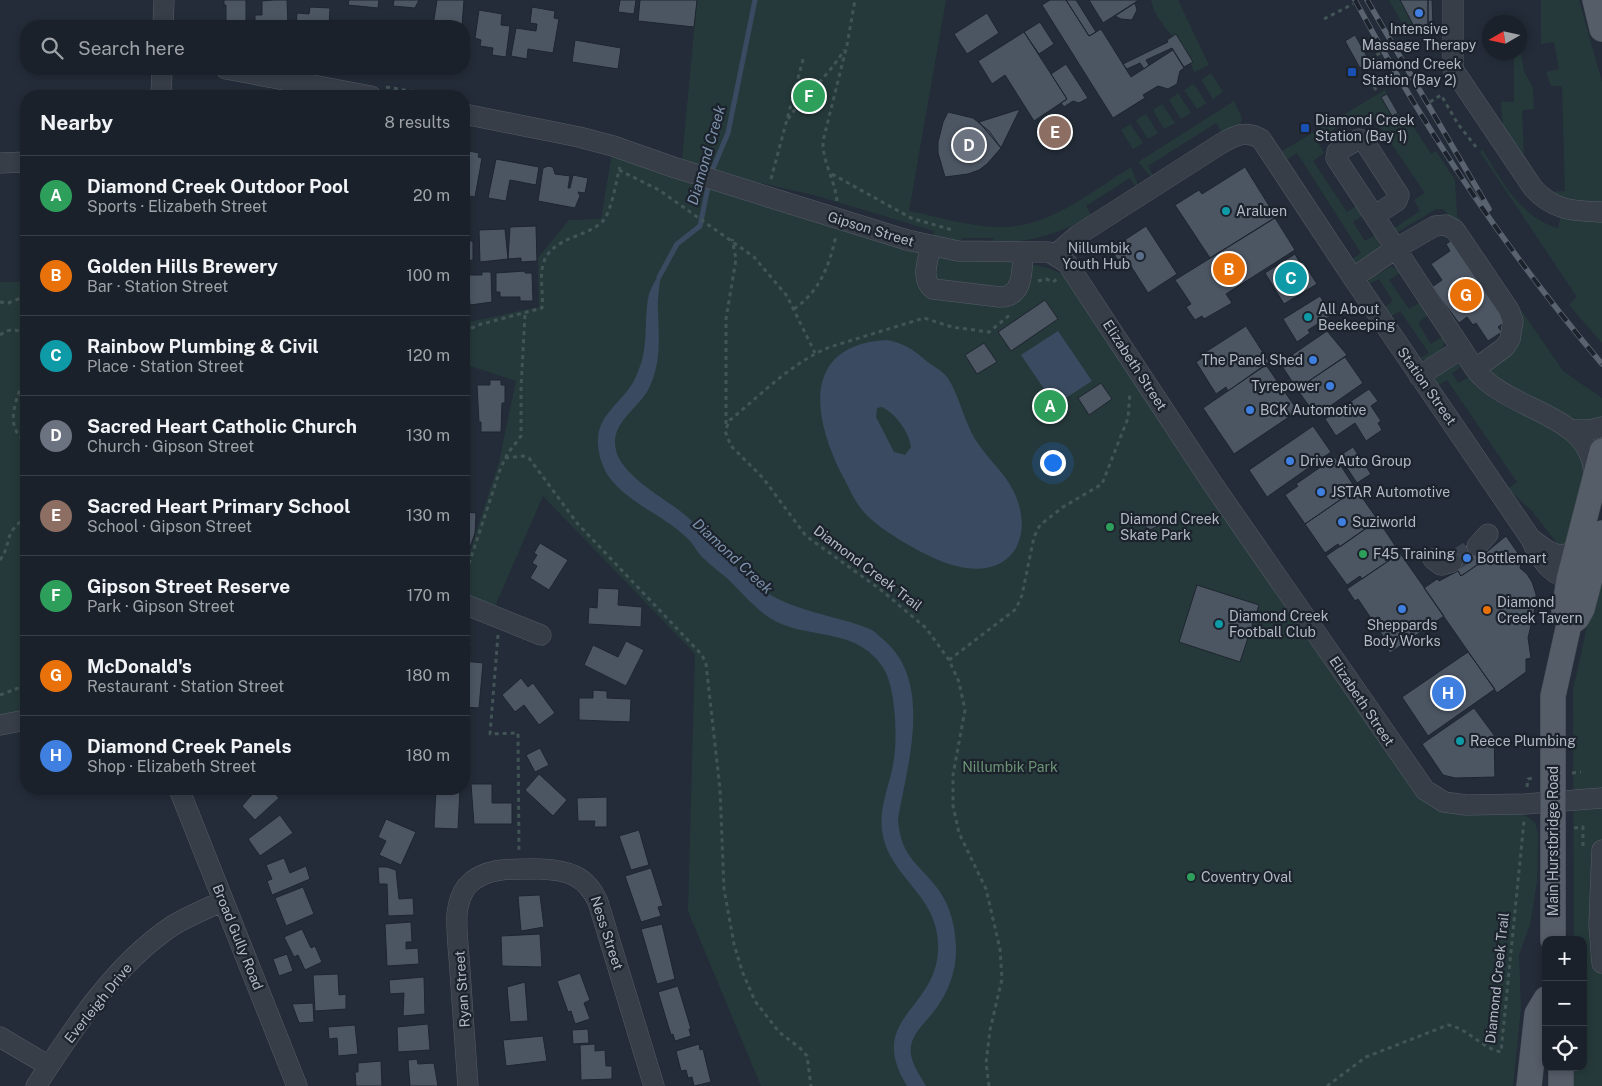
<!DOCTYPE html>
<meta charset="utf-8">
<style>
:root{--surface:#1a212a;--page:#272e36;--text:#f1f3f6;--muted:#9fa3a8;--line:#383e47;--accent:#ea580c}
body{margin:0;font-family:"Public Sans",sans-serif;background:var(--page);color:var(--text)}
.controls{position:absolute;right:15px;bottom:15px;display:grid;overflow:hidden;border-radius:10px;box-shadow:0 2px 8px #0003}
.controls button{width:45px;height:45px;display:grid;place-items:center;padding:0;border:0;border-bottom:1px solid var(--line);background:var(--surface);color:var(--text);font:25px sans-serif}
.compass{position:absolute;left:1482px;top:15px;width:45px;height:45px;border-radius:50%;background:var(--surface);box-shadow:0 2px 8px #0003;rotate:261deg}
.you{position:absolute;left:1052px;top:462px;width:18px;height:18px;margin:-12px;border:4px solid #fff;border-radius:50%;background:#1a73e8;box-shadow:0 0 0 8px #1a73e833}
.badge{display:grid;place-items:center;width:32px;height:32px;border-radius:50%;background:var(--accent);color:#fff;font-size:16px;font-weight:700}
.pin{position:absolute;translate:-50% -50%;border:2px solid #fff;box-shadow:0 1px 5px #0006}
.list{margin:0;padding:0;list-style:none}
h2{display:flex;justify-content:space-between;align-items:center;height:65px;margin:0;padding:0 20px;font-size:21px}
h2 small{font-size:16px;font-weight:400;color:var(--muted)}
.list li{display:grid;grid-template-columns:32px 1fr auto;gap:15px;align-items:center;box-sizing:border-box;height:80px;padding:0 20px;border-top:1px solid var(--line)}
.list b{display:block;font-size:19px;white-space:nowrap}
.list p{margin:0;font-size:16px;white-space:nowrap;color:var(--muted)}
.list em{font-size:16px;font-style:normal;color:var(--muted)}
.icon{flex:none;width:28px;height:28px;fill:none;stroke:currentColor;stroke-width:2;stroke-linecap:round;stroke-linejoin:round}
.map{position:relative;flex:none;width:1602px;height:1086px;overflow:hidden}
.search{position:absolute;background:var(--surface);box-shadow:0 2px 8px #0003;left:20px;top:20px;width:450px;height:55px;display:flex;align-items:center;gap:12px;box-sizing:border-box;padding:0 18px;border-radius:20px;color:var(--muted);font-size:19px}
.panel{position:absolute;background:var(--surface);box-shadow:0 2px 8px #0003;left:20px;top:90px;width:450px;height:705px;border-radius:20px}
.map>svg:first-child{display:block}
.green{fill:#26393a}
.water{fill:#3a4a60;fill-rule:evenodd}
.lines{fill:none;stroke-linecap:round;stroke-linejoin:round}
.stream{stroke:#3a4a60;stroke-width:5}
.building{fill:#4c5663;stroke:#1e252f}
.minor-tunnel{stroke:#38414d;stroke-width:20;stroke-dasharray:20 10;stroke-linecap:butt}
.minor-casing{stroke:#555c66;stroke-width:21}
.major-casing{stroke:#404751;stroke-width:26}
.path{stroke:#435456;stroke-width:3;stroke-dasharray:4 4;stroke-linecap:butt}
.minor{stroke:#373e48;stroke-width:20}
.major{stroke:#555d68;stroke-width:25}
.rail-casing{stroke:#59626f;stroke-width:5.5}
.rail{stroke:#1c232d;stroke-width:4;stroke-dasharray:11;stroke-linecap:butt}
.minor-bridge-casing{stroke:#555c66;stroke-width:21;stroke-linecap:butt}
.minor-bridge{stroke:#373e48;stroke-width:20}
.shop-dot{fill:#3f7fe0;stroke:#1c232d;stroke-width:2}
.transit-dot{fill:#1a4fb4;stroke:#1c232d;stroke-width:2}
.culture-dot{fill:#0f9aa8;stroke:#1c232d;stroke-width:2}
.service-dot{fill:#5c6f8a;stroke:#1c232d;stroke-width:2}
.leisure-dot{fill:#2e9e5b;stroke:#1c232d;stroke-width:2}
.food-dot{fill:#e8710a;stroke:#1c232d;stroke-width:2}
.labels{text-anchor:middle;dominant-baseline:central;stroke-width:4.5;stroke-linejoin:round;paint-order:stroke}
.poi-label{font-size:14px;fill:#b2b9c4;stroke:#1c232d;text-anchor:start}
.street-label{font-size:14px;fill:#b2b9c4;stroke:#1c232d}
.park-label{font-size:14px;fill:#6b9373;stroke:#1c232d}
.water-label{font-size:15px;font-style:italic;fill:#7c90aa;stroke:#1c232d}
</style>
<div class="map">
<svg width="1602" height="1086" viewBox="0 0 1602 1086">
<rect width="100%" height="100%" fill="#232c38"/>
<!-- green -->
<path class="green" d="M697,0h249l-37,211c31,6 64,17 95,16 48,-1 88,-36 127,-60l7,18 -3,1 -5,-8 -44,28 5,9c-31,20 -61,26 -98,29v-6h-31l-1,6 -28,-7 1,-6 -117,-35 -69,-16 -66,-20z
M1151,0h27l31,65 -15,7c-7,-28 -37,-44 -43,-72z
M1389,0h11l17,32 -8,4z
M1541,0h38l23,82v122l-40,-4 -10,-8 13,-1 -3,-105h-11l-5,-14 13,-3 -5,-27 -13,2z
M1520,50l4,21 9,17 1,21 -12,1 2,45 -21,-29 -2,-24h13v-49l6,-1z
M1211,73l12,19 -10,7 -12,-19z
M1194,84l12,19 -9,6 -13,-19z
M1385,90l2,4 -6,4 11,18 6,-3 8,12 5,-2 20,31 5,-3 19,29 2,36 106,155 39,27v22l-25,2 -75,-40 -13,-12 25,-28 -62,-123 -9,-10h-7l-40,24 -3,-4 27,-18 -6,-11 11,-7 -52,-76 -12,8 -7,-10 -37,26 7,12 -11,8 34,51 11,-7 6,10 -11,7 12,19 10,-6 6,13 -20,15h-7l-3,-3 10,-7 -64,-100 -10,6 -5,-8z
M1178,93l13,20 -10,6 -12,-19z
M1234,101l8,17 -2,6 -17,10 -7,-11 -68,43 4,8 -1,3 -13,-15z
M1162,104l13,19 -11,6 -11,-19z
M1146,114l12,19 -10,6 -12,-19z
M1130,124l13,19 -10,6 -12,-19z
M1482,149c20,31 37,68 76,79l3,-13 41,6v122l-33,-38 8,-8 -97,-145z
M612,153l308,101c38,9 118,1 146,23l121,186 226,328c7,7 14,15 24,18 26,8 80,-8 98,14l3,11 -1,47 -7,44 -11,30 2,53 -8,78h-752l-73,-175 7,-257 -152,-158 -48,110 -31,-12v-24l35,-108 17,-81 -52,-17v-41l75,-16 -1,-49 31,-38 32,-1z
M1392,266l8,7 -11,7 20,29 10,-6 9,12 -10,8 13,21 11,-7 3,5 -4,8 -14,10 -8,-1 10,-6 -29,-42 -10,6 -6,-9 9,-7 -14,-22 -11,5 3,-6z
M0,282h26v433l-26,4z
M1456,363l5,4 -9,6 6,10 11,-6c24,33 70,40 103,63 6,4 11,16 15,23l-17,81 -10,1 -3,-2 -26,-33 -23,-21 9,-7 -70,-102 -10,6 -3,-5 3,-6z
M1602,558v528h-31v-19h12v-127h-9l-1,-250z"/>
<!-- water -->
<path class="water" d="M661,271c-1,14 -4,27 -3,41 1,26 3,50 -8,74 -10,23 -41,36 -34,64 5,24 44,46 64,61 34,27 59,68 98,88 30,15 64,18 94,31 5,3 9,8 14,12 47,43 21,124 12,177 3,41 22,44 42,73 11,16 15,35 16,54 1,23 -7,46 -21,64 -10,14 -27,25 -24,45 2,11 10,22 15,31h-19c-41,-67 27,-75 31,-134 4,-57 -50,-73 -56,-122 -3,-22 7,-44 11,-65 5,-23 3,-76 -9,-96 -26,-42 -72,-29 -109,-48 -18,-10 -32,-27 -46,-41 -9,-8 -19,-15 -27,-23 -6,-7 -10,-15 -16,-20 -23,-22 -58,-34 -77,-60 -7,-10 -12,-26 -11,-39 1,-21 20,-34 32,-51 6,-8 9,-18 12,-27 6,-22 2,-45 7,-66 3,-9 8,-16 12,-23z
M1058,331l34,50 -37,24 -34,-50z
M887,340c16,3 24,8 36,18 7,7 18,11 24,19 12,17 17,45 30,65 11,17 27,30 36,48 24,48 -3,90 -57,76 -23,-5 -78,-36 -93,-55 -9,-10 -14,-24 -21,-36 -29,-57 -42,-130 45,-135zM882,407c14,7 27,25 29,40l-6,8 -11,-3 -18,-35 1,-9z"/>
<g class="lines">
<!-- stream -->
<path class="stream" d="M711,173l17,-40 27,-133
M659,277l18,-33 23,-18 9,-44"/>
</g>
<!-- building -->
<path class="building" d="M224,0h22v26h-11v-4h-9v-17h-2z
M274,0h13l1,26h-33v-11h7v-14z
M349,0h30l-1,8 -30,-3z
M394,0h25l-4,8 -22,-2z
M437,0h27l-2,26h-29z
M620,0h16l-2,14 -16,-2z
M640,0h57l-3,27 -56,-6z
M1050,0h16l23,36 12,-7 30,48 42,-27 11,18 -4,3 -3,13 -9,5 -10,-3 -15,9 2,3 -32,20 -71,-113z
M1066,0h10l20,32 -7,4z
M1089,0h50l-36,23z
M1400,0h28v25l-11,7z
M1428,0h4l1,25h-5z
M1135,3l2,7 -5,10 -11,-1 -6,-3z
M310,7l20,1 -1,18h-33l1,-13 12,1z
M532,7l23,4 -1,7 5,1 -6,34 -25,-4 -1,10 -16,-3 5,-28 20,3 1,-7 -7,-1z
M479,10l23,4 -1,11 9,1 -4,31 -14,-2 1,-7 -13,-2 1,-6 -6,-2z
M987,13l12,20 -32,21 -13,-20z
M1040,22l14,22 -15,10 -15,-22z
M1024,32l43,67 -33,22 -29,-46 -13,9 -14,-23z
M1176,34l17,28 -9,5 -12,-19 -26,12 3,5 -5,4 -4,-6 -13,6 -4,-5 45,-22 -1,-2z
M1355,35l15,27 -10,6 -15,-27z
M575,40l46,8 -3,21 -46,-7z
M1066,64l22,34 -9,5 -6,-2 -9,6 -3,-4 6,-4 -16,-25z
M1387,94l11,19 -6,3 -11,-19z
M1020,109l-19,39 -22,-26z
M948,112l25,6 16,13 12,17 -14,16 -8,6 -11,4 -23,3 -7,-24v-11l5,-20z
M464,150l15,3 -1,4 4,1 -7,39 -6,-1 -1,6h-4z
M496,159l43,8 -3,18 -26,-5 -4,21 -18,-3z
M548,166l5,1 2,7 15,2 -2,12h2l3,-13 15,3 -3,15 -7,-1 2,4 -5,12 -37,-7 5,-33z
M1245,167l31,50 -66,41 -35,-53 24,-15 3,4z
M1275,218l20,32 -69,44 6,9 -28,16 -2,-3 -7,4 -9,-13 5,-3 -16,-24z
M536,226l1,35 -16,1v-4l-13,1 2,-32z
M1146,226l31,48 -29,19 -19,-30 -7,4 -11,-18z
M505,229l3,30 -28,3 -1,-32z
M464,233h6v8h3v19l-9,1z
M1455,238l50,74v10l-7,5 4,5 -14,9 -12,-18 -3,2 -6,-8 -8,6 -27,-36 10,-7 -11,-16 19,-13 -4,-7z
M1295,254l5,9 3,-1 14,22 -33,20 -19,-31z
M525,271v2h7l1,28h-13v-4h-20v-5h-4v-19z
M482,272h9l1,30 -22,3 -1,-13h-4v-17h17z
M1320,296l12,19 -24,15 2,3 -13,9 -14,-23z
M1045,300l13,19 -47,32 -13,-19z
M1246,326l23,36 -41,29 -2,-4 -10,7 -20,-32 9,-6 -1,-3z
M1327,331l20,24 -50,34 -17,-26z
M984,343l13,19 -20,12 -12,-19z
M1345,357l18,26 -47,33 -19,-27z
M1266,365l32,46 -64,43 -31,-46z
M490,380h11v5h4v18h-3l-1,29h-20v-10h-2l-2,-37h13z
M1101,383l11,16 -23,16 -11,-17z
M1369,389l9,12 -7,5 10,15 -3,2 4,7 -16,11 -11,-18 -19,13 -11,-17z
M1313,426l18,26 -64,45 -18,-27z
M1353,447l18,27 -14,9 -18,-27z
M1335,457l21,32 -51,35 -20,-29 13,-9 -2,-2z
M1356,489l22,31 -38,27 -2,-3 -13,9 -20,-29z
M464,512l12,1 -1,20 -11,32z
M1163,516l3,6 -18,9 -3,-6z
M1378,520l22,33 -38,26 -2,-3 -13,9 -21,-29z
M1506,536l16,23 -2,9 7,6 5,8 4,12v10l-8,34 3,20 -5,1v13l-29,21 -73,-105 13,-9 2,2 19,-10 3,5 25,-17 -3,-4z
M1473,540l13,19 -25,17 -12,-19z
M540,543l28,17 -19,30 -19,-12 7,-12 -5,-3 5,-8 -3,-2z
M1400,553l44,63 -54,37 -8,-12 3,-2 -27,-40 -3,2 -8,-12z
M1197,585l62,20 -19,57 -61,-20z
M598,588l21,1 -1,16 24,2 -1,20 -53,-3 1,-17 8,1z
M626,641l18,9 -18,36 -42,-21 9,-20 25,12z
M464,642h7l-1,13 -6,-1z
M1468,652l27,37 -67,47 -26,-39z
M464,661l19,2 -4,45 -15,-1z
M521,678l7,9 5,-4 22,30 -16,12 -15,-20 -9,7 -13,-17z
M593,690l14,1v7l24,1 -1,23 -51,-2v-22h14z
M1474,708l20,27 1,42 -40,1 -12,-3 -21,-31z
M540,748l9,17 -14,7 -9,-17z
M539,774l28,26 -14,16 -28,-26z
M471,784h21v19h20v21h-38z
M257,789h14l8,9 -24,22 -13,-14z
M436,789h24l-2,40 -24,-1z
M607,797v30h-13l1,-6h-17l-1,-23z
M280,815l13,18 -33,23 -12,-17z
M386,819l30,13 -15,33 -22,-10 7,-14 -8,-4z
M639,830l10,35 -18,5 -12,-34z
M284,858l6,15 16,-7 4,13 -38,16 -5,-14 5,-2 -6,-14z
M378,867h9l9,3 3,29 14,-1 1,17 -26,1 -1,-32h-8z
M651,868l12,38 -5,1 3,9 -20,6 -16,-46z
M303,887l11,27 -28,12 -11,-28z
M540,895l4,32 -23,4 -3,-35z
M411,922l1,20h-6v7l12,-1 1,16 -32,2 -2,-42z
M662,924l13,55 -18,5 -16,-55z
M302,929l9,19 4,-2 7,16 -17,8 -7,-15 -4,2 -10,-20z
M540,934l2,33 -40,-1 -1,-30z
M287,954l6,17 -14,5 -6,-17z
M580,973l10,27 -6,3 6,16 -15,5 -4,-13 -3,1 -11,-31z
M338,974l1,21 7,-1v15l-31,2 -2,-36z
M424,977l1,37 -22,2 1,-23 -14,1 -1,-14z
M525,982l3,39 -18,1 -3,-35z
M678,986l13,43h-2l2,7 -16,5 -2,-7 -2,1 -13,-43z
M313,1003l1,19 -15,1 -7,-19z
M428,1024l2,26 -32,2 -1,-25z
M355,1025l3,29 -20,2 -1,-18 -8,1 -1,-12z
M588,1029l1,14 -16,1 -1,-14z
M543,1036l4,25 -41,5 -3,-26z
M595,1044v7l10,-1 1,16h6v13l-31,1 -1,-35z
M699,1044l1,6 3,-1 8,33 -17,4 -2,-9 -4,1 -2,-8 -5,1 -5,-20z
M417,1059l1,5 16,-1 4,23h-28l-2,-26z
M381,1061l1,25h-26l-1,-14h3v-9z"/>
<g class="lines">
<!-- minor-tunnel -->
<path class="minor-tunnel" d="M1452,562l25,-16"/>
<defs>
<path id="minor" d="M1453,0v69l80,119c21,23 40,23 69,24
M163,26l1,-26
M226,69l145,27
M161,96l1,-27
M464,114l115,23 34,9 60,21 118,37
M0,163l26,-1
M1374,216l23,-15 2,-6 -35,-54 -5,-2 -22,13 -1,6 139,211c33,44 117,43 119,106
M907,240l51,11 91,1 18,11 145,220 213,307 19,12 22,3 59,-1 77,-6
M931,246c-3,15 -11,33 2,43l67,8c24,0 22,-27 23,-45
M1056,254l22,-19 144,-92c14,-8 24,-13 39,-4l88,133 182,267c9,21 25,46 52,38
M1353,278l42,-29 40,-23 11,-1 9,5 54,80 4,11 -3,18 -5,8 -30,22
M1419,376l42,-27
M1573,430h17l12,-3
M1533,540c14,11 25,20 43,11
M1477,546l11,-12
M1433,559l8,6 11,-3
M464,604l77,31
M0,725l26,-5
M179,789l118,297
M1602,850l-3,75 3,38
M0,1037l49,29
M36,1086c37,-57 78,-121 136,-160 16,-10 34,-17 51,-25
M468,1086c-3,-38 -5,-76 -8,-115 -1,-18 -4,-38 -3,-57 1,-10 4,-20 10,-28 18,-20 49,-17 73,-17 27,1 46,6 58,33l56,184"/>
<path id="major" d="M1595,0l7,29
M1569,624l8,-6 5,-9 20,-76
M1553,940v-244l16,-72 -5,-12 5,-33 33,-128
M1529,1086l8,-72 9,-15
M1561,1086v-19"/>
</defs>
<!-- minor casing -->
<use href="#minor" class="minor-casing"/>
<!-- major casing -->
<use href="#major" class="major-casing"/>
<!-- path -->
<path class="path" d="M1324,19l29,-15
M386,87l54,9
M1376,90l-15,-26 19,-11
M1430,102l11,-7 17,29 18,23
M788,119c17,-25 41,-43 56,-69
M619,170l40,20 95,67 33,39 28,57
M832,174l79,44 41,12
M771,179l33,-123
M837,201c-2,-21 -15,-40 -14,-60l24,-96 8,-45
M1038,281l8,-2 7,3 4,-3
M0,302l8,1 18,-7
M794,309c26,-18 35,-43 42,-73
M464,332l14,-7 64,-17c2,-15 -4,-34 3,-49 11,-22 41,-22 57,-37 10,-10 14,-42 18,-55
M0,335c9,-7 19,-7 26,2
M26,376c-8,18 -24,51 0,65
M726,424v-105l10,-60 -4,-20
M505,458l18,-2 6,2 48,65 125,132 4,9 14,125 4,100 10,55 8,27 13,30 24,31 21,16 7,8 4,30
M0,560c7,-9 7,-18 11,-28 3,-5 8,-7 10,-13 6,-20 1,-41 5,-61
M464,579l37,-112 7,-14 13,-17v-48l4,-74
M498,635l-8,99 28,-1 1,119
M949,660l67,-51 6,-14 12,-58 6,-12 23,-18 39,-23 26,-66 2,-26
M0,695l26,-10
M1572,773l9,-1
M1527,787l1,-8 5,-1
M1574,828l9,-1v19
M989,1086l-3,-23 4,-33 12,-51 -2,-30 -14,-60 -27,-56 -6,-27v-31l12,-65 -6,-28 -10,-22 -23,-32 -45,-38 -75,-54 -43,-58 -32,-32 -6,-15 5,-11c32,-26 61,-57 100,-73l94,-29 28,9 37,5 22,-18
M1327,1086l39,-29 82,-32c20,3 33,23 53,27l23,-231"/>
<!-- minor -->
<use href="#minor" class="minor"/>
<!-- major -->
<use href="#major" class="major"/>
<defs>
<path id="rail" d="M1355,0c70,130 152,252 247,364
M1367,0l122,209"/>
</defs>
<!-- rail casing -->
<use href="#rail" class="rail-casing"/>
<!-- rail -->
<use href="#rail" class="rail"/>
<defs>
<path id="minor-bridge" d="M791,204l116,36"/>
</defs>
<!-- minor-bridge casing -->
<use href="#minor-bridge" class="minor-bridge-casing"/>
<!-- minor-bridge -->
<use href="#minor-bridge" class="minor-bridge"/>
</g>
<!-- markers -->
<g class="shop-dot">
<circle cx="1419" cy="13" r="5"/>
<circle cx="1313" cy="360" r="5"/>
<circle cx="1330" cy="386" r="5"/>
<circle cx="1250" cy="410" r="5"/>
<circle cx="1290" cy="461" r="5"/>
<circle cx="1321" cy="492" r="5"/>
<circle cx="1342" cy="522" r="5"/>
<circle cx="1467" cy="558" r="5"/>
<circle cx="1402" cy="609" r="5"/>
</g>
<g class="transit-dot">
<rect x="1347" y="67" width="10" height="10" rx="2.5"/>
<rect x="1300" y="123" width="10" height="10" rx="2.5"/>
</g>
<g class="culture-dot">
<circle cx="1226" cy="211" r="5"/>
<circle cx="1308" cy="317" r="5"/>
<circle cx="1219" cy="624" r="5"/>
<circle cx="1460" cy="741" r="5"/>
</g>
<circle class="service-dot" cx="1140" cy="256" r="5"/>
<g class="leisure-dot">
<circle cx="1110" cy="527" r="5"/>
<circle cx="1363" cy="554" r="5"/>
<circle cx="1191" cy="877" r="5"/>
</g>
<circle class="food-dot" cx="1487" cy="610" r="5"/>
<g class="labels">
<!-- poi labels -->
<g class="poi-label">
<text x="1419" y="29" text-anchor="middle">Intensive<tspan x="1419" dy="16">Massage Therapy</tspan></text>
<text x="1362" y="64">Diamond Creek<tspan x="1362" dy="16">Station (Bay 2)</tspan></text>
<text x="1315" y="120">Diamond Creek<tspan x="1315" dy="16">Station (Bay 1)</tspan></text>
<text x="1236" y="211">Araluen</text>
<text x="1130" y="248" text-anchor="end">Nillumbik<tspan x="1130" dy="16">Youth Hub</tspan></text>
<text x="1318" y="309">All About<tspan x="1318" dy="16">Beekeeping</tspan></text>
<text x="1303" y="360" text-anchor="end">The Panel Shed</text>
<text x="1320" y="386" text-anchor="end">Tyrepower</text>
<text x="1260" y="410">BCK Automotive</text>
<text x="1300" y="461">Drive Auto Group</text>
<text x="1331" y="492">JSTAR Automotive</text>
<text x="1120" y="519">Diamond Creek<tspan x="1120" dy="16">Skate Park</tspan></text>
<text x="1352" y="522">Suziworld</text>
<text x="1373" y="554">F45 Training</text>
<text x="1477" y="558">Bottlemart</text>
<text x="1497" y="602">Diamond<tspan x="1497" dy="16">Creek Tavern</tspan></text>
<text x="1229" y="616">Diamond Creek<tspan x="1229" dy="16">Football Club</tspan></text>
<text x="1402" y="625" text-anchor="middle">Sheppards<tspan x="1402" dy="16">Body Works</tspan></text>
<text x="1470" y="741">Reece Plumbing</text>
<text x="1201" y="877">Coventry Oval</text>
</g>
<!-- street labels -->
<g class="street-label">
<text transform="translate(871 229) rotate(17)">Gipson Street</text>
<text transform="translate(1135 365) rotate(57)">Elizabeth Street</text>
<text transform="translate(1427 386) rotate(55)">Station Street</text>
<text transform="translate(868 568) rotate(37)">Diamond Creek Trail</text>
<text transform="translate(1362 701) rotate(56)">Elizabeth Street</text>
<text transform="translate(1553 841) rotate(-90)">Main Hurstbridge Road</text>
<text transform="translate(607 933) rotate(72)">Ness Street</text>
<text transform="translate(238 937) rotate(68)">Broad Gully Road</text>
<text transform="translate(1497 978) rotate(-84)">Diamond Creek Trail</text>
<text transform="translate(462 989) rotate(-94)">Ryan Street</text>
<text transform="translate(98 1003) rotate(-51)">Everleigh Drive</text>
</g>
<!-- park labels -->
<g class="park-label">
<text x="1010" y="767">Nillumbik Park</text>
</g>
<!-- water labels -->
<g class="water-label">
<text transform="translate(706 155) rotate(-74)">Diamond Creek</text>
<text transform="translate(733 556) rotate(43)">Diamond Creek</text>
</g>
</g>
</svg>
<div class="controls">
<button>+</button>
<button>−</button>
<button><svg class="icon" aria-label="locate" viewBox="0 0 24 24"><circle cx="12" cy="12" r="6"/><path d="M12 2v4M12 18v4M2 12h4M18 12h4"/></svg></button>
</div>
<svg class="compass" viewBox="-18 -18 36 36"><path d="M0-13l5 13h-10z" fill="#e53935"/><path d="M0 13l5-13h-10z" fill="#9fa3a8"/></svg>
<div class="you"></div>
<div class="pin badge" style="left:1050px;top:406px;background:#2e9e5b">A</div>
<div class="pin badge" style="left:1229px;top:269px;background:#e8710a">B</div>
<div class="pin badge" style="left:1291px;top:278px;background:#0f9aa8">C</div>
<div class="pin badge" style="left:969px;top:145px;background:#6b7280">D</div>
<div class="pin badge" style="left:1055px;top:132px;background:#8d6e63">E</div>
<div class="pin badge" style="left:809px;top:96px;background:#2e9e5b">F</div>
<div class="pin badge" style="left:1466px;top:295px;background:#e8710a">G</div>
<div class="pin badge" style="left:1448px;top:693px;background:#3f7fe0">H</div>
<div class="search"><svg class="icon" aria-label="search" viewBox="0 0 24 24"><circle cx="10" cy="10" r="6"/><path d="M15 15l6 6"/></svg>Search here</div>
<section class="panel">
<h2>Nearby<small>8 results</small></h2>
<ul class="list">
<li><span class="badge" style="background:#2e9e5b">A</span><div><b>Diamond Creek Outdoor Pool</b><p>Sports · Elizabeth Street</p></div><em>20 m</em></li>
<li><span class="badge" style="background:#e8710a">B</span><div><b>Golden Hills Brewery</b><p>Bar · Station Street</p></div><em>100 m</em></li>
<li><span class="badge" style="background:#0f9aa8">C</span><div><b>Rainbow Plumbing &amp; Civil</b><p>Place · Station Street</p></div><em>120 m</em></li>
<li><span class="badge" style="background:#6b7280">D</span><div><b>Sacred Heart Catholic Church</b><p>Church · Gipson Street</p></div><em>130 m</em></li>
<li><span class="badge" style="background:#8d6e63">E</span><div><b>Sacred Heart Primary School</b><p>School · Gipson Street</p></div><em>130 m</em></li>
<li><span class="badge" style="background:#2e9e5b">F</span><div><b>Gipson Street Reserve</b><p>Park · Gipson Street</p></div><em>170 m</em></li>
<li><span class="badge" style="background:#e8710a">G</span><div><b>McDonald's</b><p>Restaurant · Station Street</p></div><em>180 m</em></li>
<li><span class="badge" style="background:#3f7fe0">H</span><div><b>Diamond Creek Panels</b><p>Shop · Elizabeth Street</p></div><em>180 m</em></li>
</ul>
</section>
</div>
